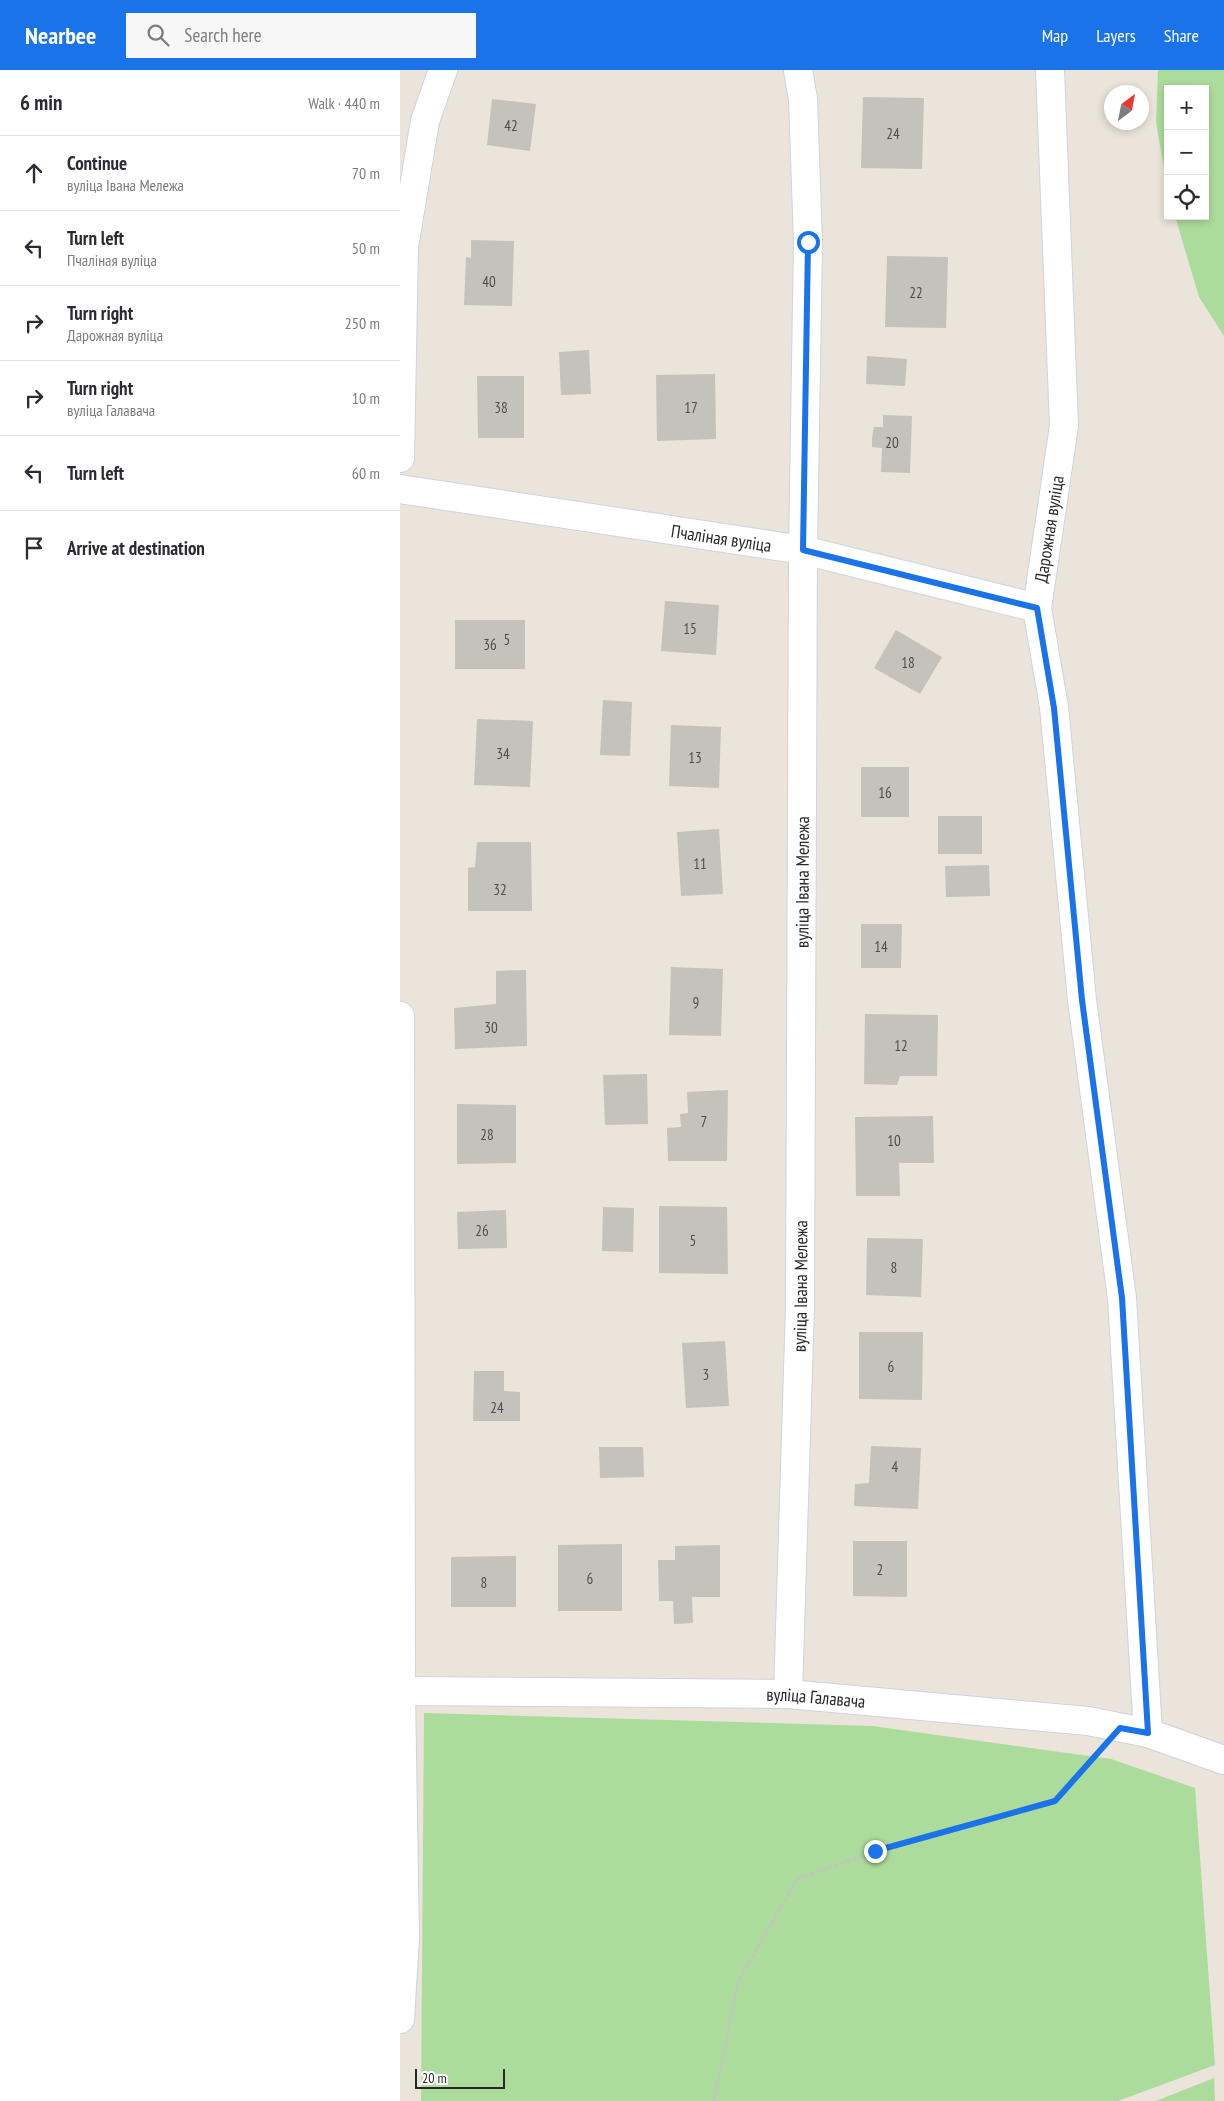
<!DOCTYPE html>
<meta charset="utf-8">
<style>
:root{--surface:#fff;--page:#f7f7f7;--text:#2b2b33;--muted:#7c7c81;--line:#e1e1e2;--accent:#1a73e8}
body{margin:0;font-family:"PT Sans Narrow",sans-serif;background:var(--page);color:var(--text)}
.controls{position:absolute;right:15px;top:15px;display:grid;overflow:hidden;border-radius:0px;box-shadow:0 2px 8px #0003}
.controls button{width:45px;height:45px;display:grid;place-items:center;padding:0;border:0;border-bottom:1px solid var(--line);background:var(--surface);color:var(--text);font:25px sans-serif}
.compass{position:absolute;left:704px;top:15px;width:45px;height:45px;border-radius:50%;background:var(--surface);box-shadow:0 2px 8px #0003;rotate:32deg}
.scale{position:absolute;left:15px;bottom:12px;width:90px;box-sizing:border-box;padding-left:5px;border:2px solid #282828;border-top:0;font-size:14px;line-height:18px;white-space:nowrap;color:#282828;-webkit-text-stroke:4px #fff;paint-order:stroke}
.stop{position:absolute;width:15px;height:15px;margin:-11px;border:4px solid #1a73e8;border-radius:50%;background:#fff}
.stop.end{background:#1a73e8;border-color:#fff;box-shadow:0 1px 5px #0008}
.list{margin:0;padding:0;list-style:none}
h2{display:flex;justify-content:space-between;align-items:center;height:65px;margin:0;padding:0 20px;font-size:21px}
h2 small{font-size:16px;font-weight:400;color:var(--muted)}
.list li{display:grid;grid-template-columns:32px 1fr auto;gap:15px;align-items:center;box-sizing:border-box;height:75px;padding:0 20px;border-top:1px solid var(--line)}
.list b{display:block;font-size:19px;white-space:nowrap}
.list p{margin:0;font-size:16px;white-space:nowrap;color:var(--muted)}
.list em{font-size:16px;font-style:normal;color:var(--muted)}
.icon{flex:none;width:28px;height:28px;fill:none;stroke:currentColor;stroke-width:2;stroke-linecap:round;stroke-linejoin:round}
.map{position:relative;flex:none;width:824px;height:2031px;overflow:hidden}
header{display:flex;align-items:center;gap:30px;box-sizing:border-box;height:70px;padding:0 25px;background:var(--accent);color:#fff}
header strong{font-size:24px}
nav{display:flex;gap:28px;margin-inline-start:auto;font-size:18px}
.search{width:350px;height:45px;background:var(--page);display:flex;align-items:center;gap:12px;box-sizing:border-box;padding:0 18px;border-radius:0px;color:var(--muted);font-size:19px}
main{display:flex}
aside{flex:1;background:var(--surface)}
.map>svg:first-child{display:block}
.green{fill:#acdc9b}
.building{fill:#c5c1bb}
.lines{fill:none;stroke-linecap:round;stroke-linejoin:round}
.minor-casing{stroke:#d0d2e0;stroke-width:30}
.path{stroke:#c3c3c3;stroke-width:3;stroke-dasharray:4 2.5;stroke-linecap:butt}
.minor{stroke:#fff;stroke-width:28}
.route{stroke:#1a73e8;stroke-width:6}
.labels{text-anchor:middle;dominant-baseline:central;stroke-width:4.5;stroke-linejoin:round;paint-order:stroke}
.number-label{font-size:15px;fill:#4f4e4d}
.street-label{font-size:18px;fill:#282828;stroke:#fff}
</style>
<header>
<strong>Nearbee</strong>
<div class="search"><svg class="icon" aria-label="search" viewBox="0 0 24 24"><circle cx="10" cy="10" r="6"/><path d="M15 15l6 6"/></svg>Search here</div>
<nav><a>Map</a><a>Layers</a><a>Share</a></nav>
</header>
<main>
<aside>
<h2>6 min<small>Walk · 440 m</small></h2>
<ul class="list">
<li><svg class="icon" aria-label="ahead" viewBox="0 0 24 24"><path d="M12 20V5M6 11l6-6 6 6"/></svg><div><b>Continue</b><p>вуліца Івана Мележа</p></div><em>70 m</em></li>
<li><svg class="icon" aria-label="left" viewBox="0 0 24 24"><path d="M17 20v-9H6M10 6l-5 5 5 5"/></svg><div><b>Turn left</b><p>Пчаліная вуліца</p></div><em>50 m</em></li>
<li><svg class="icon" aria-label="right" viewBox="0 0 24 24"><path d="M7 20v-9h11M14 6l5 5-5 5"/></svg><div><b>Turn right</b><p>Дарожная вуліца</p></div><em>250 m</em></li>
<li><svg class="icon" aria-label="right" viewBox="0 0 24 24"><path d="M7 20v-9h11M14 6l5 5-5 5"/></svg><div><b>Turn right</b><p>вуліца Галавача</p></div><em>10 m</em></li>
<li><svg class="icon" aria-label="left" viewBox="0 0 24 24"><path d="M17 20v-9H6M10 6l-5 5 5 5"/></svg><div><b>Turn left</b></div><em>60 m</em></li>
<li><svg class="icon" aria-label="arrive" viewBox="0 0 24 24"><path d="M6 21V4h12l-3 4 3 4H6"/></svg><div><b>Arrive at destination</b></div></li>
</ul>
</aside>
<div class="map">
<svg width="824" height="2031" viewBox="0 0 824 2031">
<rect width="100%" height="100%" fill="#eae4db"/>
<!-- green -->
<path class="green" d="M758,0h66v266l-25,-39 -24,-81h30v-127h-37v102l-12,-69z
M24,1643l448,13 239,33 84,29 20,277 -97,36h-697z
M814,2008l1,23h-59z"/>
<!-- building -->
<path class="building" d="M463,27l61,1 -2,71 -61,-1z
M92,29l44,5 -6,47 -43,-6z
M71,170l43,1 -2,65 -48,-1 2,-48 5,1z
M487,186l61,1 -2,71 -61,-1z
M189,280l2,44 -30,1 -2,-43z
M467,286l40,3 -2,27 -39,-2z
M315,304l1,65 -59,2 -1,-66z
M77,306h47v62h-46z
M483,345l29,1 -2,57 -29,-1 1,-24 -10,-1v-9l2,-11h9z
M265,531l54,4 -3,50 -55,-4z
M55,550h70v49h-70z
M496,560l46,27 -22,37 -46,-26z
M203,630l29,2 -2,54 -30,-1z
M77,649l56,2 -3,66 -56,-2z
M271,655l50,2 -2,61 -50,-2z
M461,697h48v50h-48z
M538,746h44v38h-44z
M319,759l4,65 -42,2 -4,-64z
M77,772h54l1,69h-64v-43l7,-1z
M589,795l1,31 -44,1 -1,-31z
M461,854h41l-1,44h-40z
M271,897l52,2 -2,67 -52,-1z
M126,900l1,76 -72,3 -1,-41 42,-4v-33z
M465,944l73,1 -1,61h-37l-3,9 -33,-1z
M247,1004l1,50 -43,1 -2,-50z
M328,1020l-1,71h-59l-1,-33 14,-1 -1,-13 8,-1 -1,-21z
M57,1034l59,1v58l-59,1z
M533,1046l1,47h-35l1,33h-44l-1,-79z
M259,1136l68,1 1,67 -69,-1z
M203,1137l31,1 -1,44 -31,-1z
M106,1140l1,38 -49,1 -1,-37z
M467,1168l56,1 -2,58 -55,-2z
M459,1262h64l-1,68 -63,-1z
M325,1271l4,65 -43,2 -4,-65z
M74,1301h30v20l16,1v29h-47z
M471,1376l50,2 -3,61 -64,-3 1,-22 14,-1z
M199,1377h44l1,30 -44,1z
M453,1471h54v56l-54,-1z
M222,1474v67h-64v-66z
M320,1475v52h-28l1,26 -19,1 -1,-23h-14l-1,-41h17v-14z
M116,1486v51h-65v-50z"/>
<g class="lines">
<defs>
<g id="minor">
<path d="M650,0l14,356 -27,182 17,99 28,293 40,298 26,435"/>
<path d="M0,388l4,-211 21,-126 18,-51"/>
<path id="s1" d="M0,419l403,61 234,58"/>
<path d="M0,946l1,675 4,247 -5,81"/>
<path id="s2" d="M0,1621l388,3 300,27 60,12 76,27"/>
<path id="s3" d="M388,1624l12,-388 3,-756 5,-308 -5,-143 -5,-29"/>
</g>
</defs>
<!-- minor casing -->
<use href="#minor" class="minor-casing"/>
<!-- path -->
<path class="path" d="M314,2031l24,-119 59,-103 78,-28 180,-50 43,-49"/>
<!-- minor -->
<use href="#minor" class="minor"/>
</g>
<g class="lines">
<!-- route -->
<path class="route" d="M408,172l-5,308 234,58 17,100 28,292 40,298 26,435 -28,-5 -65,73 -180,50"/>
</g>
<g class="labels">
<!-- number labels -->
<g class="number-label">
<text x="111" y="55">42</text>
<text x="493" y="63">24</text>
<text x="89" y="211">40</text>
<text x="516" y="222">22</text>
<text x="101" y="337">38</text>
<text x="291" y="337">17</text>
<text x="492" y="372">20</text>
<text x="290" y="558">15</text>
<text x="107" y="569">5</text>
<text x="90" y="574">36</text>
<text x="508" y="592">18</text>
<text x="103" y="683">34</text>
<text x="295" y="687">13</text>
<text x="485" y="722">16</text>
<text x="300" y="793">11</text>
<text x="100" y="819">32</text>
<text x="481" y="876">14</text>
<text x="296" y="932">9</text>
<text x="91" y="957">30</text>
<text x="501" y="975">12</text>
<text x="304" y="1051">7</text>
<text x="87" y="1064">28</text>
<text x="494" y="1070">10</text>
<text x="82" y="1160">26</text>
<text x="293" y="1170">5</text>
<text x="494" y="1197">8</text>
<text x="491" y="1296">6</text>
<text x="306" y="1304">3</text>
<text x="97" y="1337">24</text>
<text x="495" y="1396">4</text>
<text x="480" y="1499">2</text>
<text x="190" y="1508">6</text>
<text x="84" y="1512">8</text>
</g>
<!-- street labels -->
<g class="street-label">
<text transform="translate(649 459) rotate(-81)">Дарожная вуліца</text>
<text stroke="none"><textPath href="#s1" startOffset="325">Пчаліная вуліца</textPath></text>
<text stroke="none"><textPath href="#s3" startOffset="812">вуліца Івана Мележа</textPath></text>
<text stroke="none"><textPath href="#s3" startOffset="408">вуліца Івана Мележа</textPath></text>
<text stroke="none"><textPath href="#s2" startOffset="416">вуліца Галавача</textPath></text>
</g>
</g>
</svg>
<div class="controls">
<button>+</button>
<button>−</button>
<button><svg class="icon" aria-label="locate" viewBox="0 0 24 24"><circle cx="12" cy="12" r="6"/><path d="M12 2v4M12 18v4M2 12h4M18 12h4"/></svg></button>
</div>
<svg class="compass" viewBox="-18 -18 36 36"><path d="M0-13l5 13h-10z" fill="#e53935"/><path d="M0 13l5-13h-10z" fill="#7c7c81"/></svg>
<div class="scale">20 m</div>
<div class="stop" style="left:408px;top:172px"></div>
<div class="stop end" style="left:475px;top:1781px"></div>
</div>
</main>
